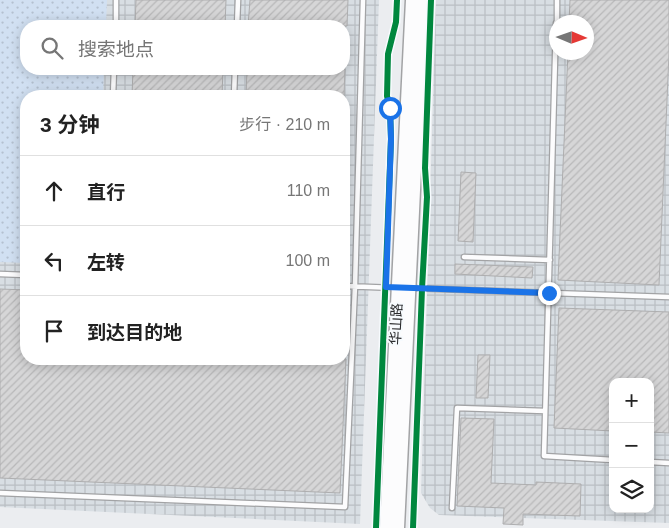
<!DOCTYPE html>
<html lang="zh">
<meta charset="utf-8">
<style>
:root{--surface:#fff;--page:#f6f6f6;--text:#222;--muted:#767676;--line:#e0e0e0}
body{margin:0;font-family:Arial,"Noto Sans SC",sans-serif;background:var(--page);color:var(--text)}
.controls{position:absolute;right:15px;bottom:15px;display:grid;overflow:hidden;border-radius:10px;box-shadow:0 2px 12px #0003}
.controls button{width:45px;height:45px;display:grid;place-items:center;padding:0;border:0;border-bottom:1px solid var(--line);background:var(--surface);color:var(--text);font:25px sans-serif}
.compass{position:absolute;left:549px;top:15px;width:45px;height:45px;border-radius:50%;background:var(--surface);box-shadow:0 2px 12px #0003;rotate:92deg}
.stop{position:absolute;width:15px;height:15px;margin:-11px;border:4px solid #1a73e8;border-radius:50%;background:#fff}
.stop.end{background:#1a73e8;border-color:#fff;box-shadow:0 1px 5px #0008}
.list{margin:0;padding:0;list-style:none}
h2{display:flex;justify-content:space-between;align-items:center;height:65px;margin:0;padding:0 20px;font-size:21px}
h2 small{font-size:16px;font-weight:400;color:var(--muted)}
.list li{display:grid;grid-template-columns:32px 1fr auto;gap:15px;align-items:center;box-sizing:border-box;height:70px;padding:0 20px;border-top:1px solid var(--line)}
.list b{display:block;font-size:19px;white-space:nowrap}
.list em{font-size:16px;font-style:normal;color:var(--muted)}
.icon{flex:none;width:28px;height:28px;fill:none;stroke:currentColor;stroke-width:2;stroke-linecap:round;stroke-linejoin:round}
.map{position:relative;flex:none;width:669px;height:528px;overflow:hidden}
.search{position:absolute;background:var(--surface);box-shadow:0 2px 12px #0003;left:20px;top:20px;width:330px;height:55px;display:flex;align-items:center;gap:12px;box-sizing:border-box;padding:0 18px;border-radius:20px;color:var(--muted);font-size:19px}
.panel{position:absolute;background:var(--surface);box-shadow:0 2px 12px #0003;left:20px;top:90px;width:330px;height:275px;border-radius:20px}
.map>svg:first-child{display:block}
.industrial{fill:url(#industrial-grid);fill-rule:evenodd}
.garden{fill:url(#garden-dots)}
.building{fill:url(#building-hatch);stroke:#aeaeaf}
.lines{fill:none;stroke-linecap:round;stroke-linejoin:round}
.lane-casing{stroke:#a2a3a5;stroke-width:7}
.secondary-casing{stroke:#a2a3a5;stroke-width:15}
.lane{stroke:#fcfcfd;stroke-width:4.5}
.secondary{stroke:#fcfcfd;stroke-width:12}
.cycleway-casing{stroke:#f7fbfe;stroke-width:9}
.cycleway{stroke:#00873e;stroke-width:6}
.route{stroke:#1a73e8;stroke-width:6}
.labels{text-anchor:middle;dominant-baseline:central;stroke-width:4;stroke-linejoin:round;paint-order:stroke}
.street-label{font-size:14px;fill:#2c2d2f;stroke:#f7fbfe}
</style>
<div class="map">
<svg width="669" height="528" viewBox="0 0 669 528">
<defs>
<pattern id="industrial-grid" width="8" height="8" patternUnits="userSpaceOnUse" patternTransform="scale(1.25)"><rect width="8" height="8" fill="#d8dee3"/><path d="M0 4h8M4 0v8" fill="none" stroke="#babfc3"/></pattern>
<pattern id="garden-dots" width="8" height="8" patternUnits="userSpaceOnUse" patternTransform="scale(1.25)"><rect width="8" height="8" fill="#d1e0f2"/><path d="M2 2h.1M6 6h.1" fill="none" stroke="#b4c0d0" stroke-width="1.8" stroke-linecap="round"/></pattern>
<pattern id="building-hatch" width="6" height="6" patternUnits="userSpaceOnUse" patternTransform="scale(1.25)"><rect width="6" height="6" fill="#d6d6d7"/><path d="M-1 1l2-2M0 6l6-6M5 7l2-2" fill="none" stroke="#b8b8b9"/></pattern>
</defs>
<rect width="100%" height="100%" fill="#ebedf0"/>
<!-- industrial -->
<path class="industrial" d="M0,0h379l-19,524 -360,-17zM26,26h318v43h-318zM26,96h318v263h-318z
M436,0h233v523l-230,-8 -9,-7 -9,-15zM556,22h30v30h-30zM613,382h37v127h-37z"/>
<!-- garden -->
<path class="garden" d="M0,0h107l-1,26h-80v43h78l-1,27h-77v167l-26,-1z"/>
<!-- building -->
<path class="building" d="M136,0h90l-1,26h-90z
M250,0h98l-1,26h-99z
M570,0h99v54l-10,231 -101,-5 10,-228h18v-30h-17z
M133,69h90l-1,27h-90z
M247,69h98l-1,27h-98z
M461,172l15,1 -3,69 -15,-1z
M455,264l78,3 -1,11 -77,-4z
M0,289l26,1v69h320l-6,134 -340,-15z
M559,308l110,4v121l-19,-1v-50h-37v49l-59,-3z
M478,355h12l-2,43h-12z
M461,418l33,1 -3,64 45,2v-3l45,2 -1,32 -57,-2v11l-20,-1 1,-16 -47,-2z"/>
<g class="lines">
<defs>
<path id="lane" d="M557,22v-22
M556,23l-12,433 69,4
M116,26v-26
M237,26l1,-26
M113,96l1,-27
M234,96l1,-27
M464,257l86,3
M0,274l26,1
M344,286l51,2
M411,288l258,9
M650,462l19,1
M0,493l345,14 10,-221 8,-286
M452,508l5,-100 88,3"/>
<path id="secondary" d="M386,528l26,-528
M398,528l25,-528"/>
</defs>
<!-- lane casing -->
<use href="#lane" class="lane-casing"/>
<!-- secondary casing -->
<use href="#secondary" class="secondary-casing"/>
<!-- lane -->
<use href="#lane" class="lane"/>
<!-- secondary -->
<use href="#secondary" class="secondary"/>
<defs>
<path id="cycleway" d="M376,528l15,-389 -1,-31 -3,-12 1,-42 8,-32 1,-22
M413,528l9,-239 5,-92 -2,-29 6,-168"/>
</defs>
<!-- cycleway casing -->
<use href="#cycleway" class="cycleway-casing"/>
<!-- cycleway -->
<use href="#cycleway" class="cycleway"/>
</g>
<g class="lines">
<!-- route -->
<path class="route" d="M390,108l1,31 -5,148 163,6"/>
</g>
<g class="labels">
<!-- street labels -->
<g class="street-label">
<text transform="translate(396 324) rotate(-87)">华山路</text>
</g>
</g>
</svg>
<div class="controls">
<button>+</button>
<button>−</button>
<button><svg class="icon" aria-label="layers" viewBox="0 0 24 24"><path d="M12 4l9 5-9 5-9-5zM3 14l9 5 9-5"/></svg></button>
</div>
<svg class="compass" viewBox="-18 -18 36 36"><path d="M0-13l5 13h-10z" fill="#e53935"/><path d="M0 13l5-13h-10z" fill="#767676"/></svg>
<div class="stop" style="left:390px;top:108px"></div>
<div class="stop end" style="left:549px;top:293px"></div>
<div class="search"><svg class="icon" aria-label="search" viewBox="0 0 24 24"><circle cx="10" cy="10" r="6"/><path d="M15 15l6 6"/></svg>搜索地点</div>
<section class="panel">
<h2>3 分钟<small>步行 · 210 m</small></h2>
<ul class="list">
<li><svg class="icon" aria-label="ahead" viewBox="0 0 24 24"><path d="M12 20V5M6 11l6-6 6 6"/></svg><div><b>直行</b></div><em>110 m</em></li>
<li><svg class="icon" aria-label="left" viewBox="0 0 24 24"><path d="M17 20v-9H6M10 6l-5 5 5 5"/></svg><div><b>左转</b></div><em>100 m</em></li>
<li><svg class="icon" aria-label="arrive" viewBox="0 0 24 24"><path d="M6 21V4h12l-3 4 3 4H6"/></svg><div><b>到达目的地</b></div></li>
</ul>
</section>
</div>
